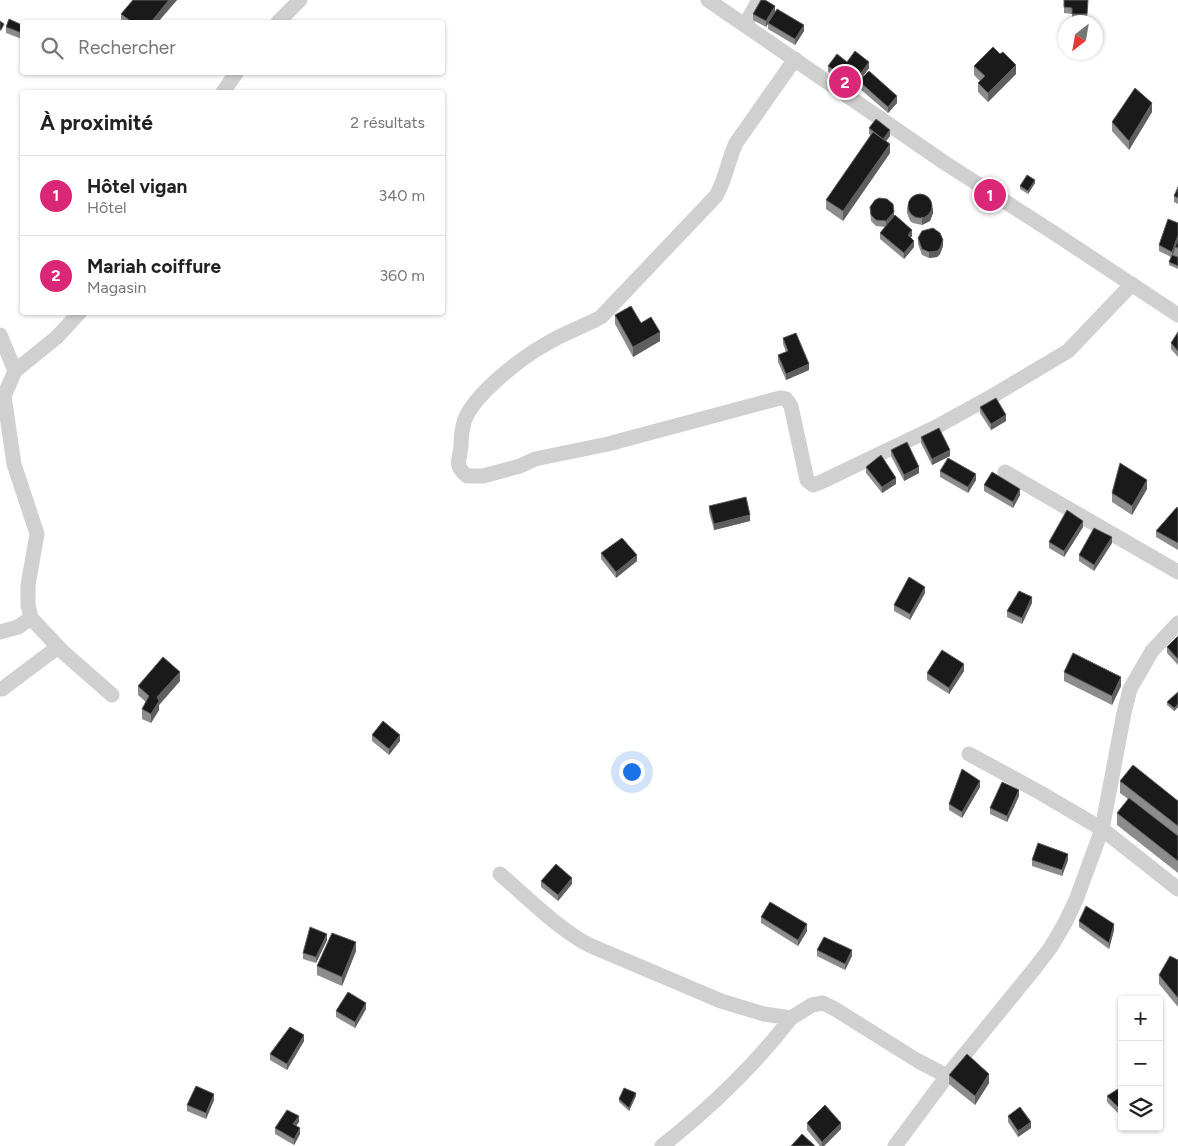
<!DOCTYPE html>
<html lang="fr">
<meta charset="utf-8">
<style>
:root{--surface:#fff;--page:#f6f6f6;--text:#222;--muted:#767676;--line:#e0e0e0;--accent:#db2777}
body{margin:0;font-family:Figtree,sans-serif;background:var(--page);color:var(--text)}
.controls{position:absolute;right:15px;bottom:15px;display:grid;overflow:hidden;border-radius:5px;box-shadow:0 1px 4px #0004}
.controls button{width:45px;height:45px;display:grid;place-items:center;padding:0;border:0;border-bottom:1px solid var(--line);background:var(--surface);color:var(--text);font:25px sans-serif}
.compass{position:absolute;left:1058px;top:15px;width:45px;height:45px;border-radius:50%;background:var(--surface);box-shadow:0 1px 4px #0004;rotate:211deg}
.you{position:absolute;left:631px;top:771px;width:18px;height:18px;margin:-12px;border:4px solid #fff;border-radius:50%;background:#1a73e8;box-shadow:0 0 0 8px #1a73e833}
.badge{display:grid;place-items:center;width:32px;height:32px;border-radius:50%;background:var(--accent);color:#fff;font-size:16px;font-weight:700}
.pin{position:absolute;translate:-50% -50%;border:2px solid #fff;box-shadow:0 1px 5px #0006}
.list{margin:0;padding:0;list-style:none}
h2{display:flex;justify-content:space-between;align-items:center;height:65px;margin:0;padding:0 20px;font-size:21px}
h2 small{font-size:16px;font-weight:400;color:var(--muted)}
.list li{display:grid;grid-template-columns:32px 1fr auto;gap:15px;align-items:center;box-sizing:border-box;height:80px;padding:0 20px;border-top:1px solid var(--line)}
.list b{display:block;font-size:19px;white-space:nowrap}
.list p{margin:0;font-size:16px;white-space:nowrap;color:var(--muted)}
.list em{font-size:16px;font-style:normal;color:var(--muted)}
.icon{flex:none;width:28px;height:28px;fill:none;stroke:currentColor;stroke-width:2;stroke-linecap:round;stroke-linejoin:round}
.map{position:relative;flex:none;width:1178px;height:1146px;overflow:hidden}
.search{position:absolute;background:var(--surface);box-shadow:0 1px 4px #0004;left:20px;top:20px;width:425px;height:55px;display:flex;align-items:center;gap:12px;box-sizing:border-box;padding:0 18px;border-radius:5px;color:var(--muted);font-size:19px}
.panel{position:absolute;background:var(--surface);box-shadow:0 1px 4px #0004;left:20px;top:90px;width:425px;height:225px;border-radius:5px}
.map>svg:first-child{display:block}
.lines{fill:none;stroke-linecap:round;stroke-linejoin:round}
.street{stroke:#d0d0d0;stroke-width:15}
.wall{fill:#8c8c8c}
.shaded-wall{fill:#5f5f5f}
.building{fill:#1a1a1a;stroke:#5f5f5f}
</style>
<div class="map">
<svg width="1178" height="1146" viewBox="0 0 1178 1146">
<rect width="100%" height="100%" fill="#fff"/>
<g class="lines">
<!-- street -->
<path class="street" d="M708,0l237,163 109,70 124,82
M278,22l22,-22
M745,25l14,-25
M795,59l-59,84c-8,17 -10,36 -20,53l-115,121c-18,10 -38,16 -55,27 -25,14 -70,49 -81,75 -3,9 -4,18 -4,27 -1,15 -8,18 6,30h16l37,-10 15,-7 73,-15 172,-46 6,1 5,7 16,74 6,5 8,-3 115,-55 58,-32 74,-44 64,-67
M223,92l14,-20
M80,312l-23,25 -42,34 -11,25 10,68 23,70 -9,51v20l3,13 32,34 49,43
M0,335l15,36
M1005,472l173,100
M0,632l18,-5 13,-9
M2,689l56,-42
M969,754l70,38 63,37 76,60
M500,874c29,25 56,53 89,71l132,56 43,13 27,4 21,-13 11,-2 12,6 83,52 29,15
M662,1146c47,-37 93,-81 129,-128
M895,1146l52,-70 88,-108 16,-21 14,-24 11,-23 26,-71 22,-116 6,-24 22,-38 26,-28"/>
</g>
<!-- wall -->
<path class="wall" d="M133,0h44l-19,22h-37v-8z
M1064,0h24l-1,20h-15v-6l-8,-1z
M775,12l-9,15 -13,-7v-6z
M768,23l36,8 -9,14 -27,-16z
M22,25v14l-16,-6v-6z
M847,62l22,6 -16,22 -25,-18v-6z
M974,66l42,8 -28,28 -10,-10v-9l2,-2 -6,-6z
M859,81l38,22 -9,10 -29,-25z
M1152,112l-23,38 -17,-19v-9z
M869,128l21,8 -4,5 4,12 -47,68 -17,-12v-9l45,-65 -2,-1z
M1035,183l-7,11 -8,-5v-3z
M1178,187v17l-4,-2v-6z
M870,207l24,9 18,20 -1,2 3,9 -10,12 -24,-20v-6l5,-6 -9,-1 -5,-5z
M907,207l26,6 -3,8 -8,4 -9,-2 -3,-2 -3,-8z
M1178,223v46l-9,-4v-3l2,-5 -12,-6v-6z
M918,238l25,8 -3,8 -3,3 -8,1 -7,-3 -4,-11z
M615,315l26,8 19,18 -27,16 -18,-33z
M1178,332v25l-7,-8v-6z
M783,338l26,32 -23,10 -8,-18v-7l8,-3 -3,-8z
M980,407l26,14 -15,9 -11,-17z
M921,437l29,19 -18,9 -11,-22z
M891,450l28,23 -15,8 -13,-25z
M866,467l30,17 -14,9 -16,-20z
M940,471l36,9 -8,13 -28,-16z
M984,485l36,10 -7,13 -29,-17z
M1147,489l-15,26 -20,-13v-9z
M709,506l41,15 -36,9 -5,-18z
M1178,509v41l-22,-13v-6z
M1083,527l-19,30 -15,-9v-6z
M1112,543l-18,28 -15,-10v-6z
M601,553l36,8 -21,17 -15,-19z
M925,593l-15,27 -16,-9v-6z
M1032,603l-10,21 -15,-7v-6z
M1178,636v29l-11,-12v-6z
M964,671l-15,23 -22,-14v-7z
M1064,672l57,14 -9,19 -48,-24z
M180,681l-21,24v5l-8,13 -9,-4v-10l4,-7 -8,-7v-9z
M1178,692v15l-4,4 -7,-6v-3z
M372,735l28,6 -11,14 -17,-14z
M1120,781l58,20v72l-61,-48v-12l11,-14 -8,-6z
M980,787l-18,31 -13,-8v-6z
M1019,796l-12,26 -17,-8v-6z
M1032,860h36l-6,16 -30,-10z
M541,881l31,3 -14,17 -17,-14z
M761,917l46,14 -9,15 -37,-23z
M1079,921l35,9 -5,19 -30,-22z
M327,940l-11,23 -13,-4v-6z
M817,950l35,6 -7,14 -28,-14z
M356,951l-14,35 -25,-11v-9z
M1178,960v47l-19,-23v-9z
M366,1009l-11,19 -19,-11v-6z
M304,1041l-17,29 -17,-10v-6z
M949,1075l40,8 -14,22 -26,-21z
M1122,1094v23l-15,-15v-6z
M636,1096l-7,15 -10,-9v-3z
M214,1100l-8,19 -19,-8v-6z
M1008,1116l23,12 -13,9 -10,-15z
M299,1122l-3,4 4,8 -6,11 -19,-11v-6z
M807,1123l34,6 -17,17h-4l-13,-16z"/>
<!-- shaded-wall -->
<path class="shaded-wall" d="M169,0h8l-19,22h-7z
M775,6v6l-9,15v-6z
M804,25v6l-9,14v-6z
M869,62v6l-16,22v-6z
M1016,65v9l-28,28v-9z
M897,96v7l-9,10v-6z
M1152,103v9l-23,38v-9z
M890,130v6l-7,9v-6z
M890,144v9l-47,68v-10z
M1035,180v3l-7,11v-3z
M933,207v6l-3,8 -8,4v-6z
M894,212v6l-8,9v-6z
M912,230v6l-4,5v-6z
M1178,235v6l-3,6v2l-3,9v-6z
M943,240v6l-3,8 -3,3 -8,1v-6z
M914,241v6l-10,12v-6z
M660,332v9l-27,16v-10z
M809,364v6l-23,10v-6z
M1006,415v6l-15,9v-6z
M950,450v6l-18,9v-6z
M919,467v6l-15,8v-6z
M976,474v6l-8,13v-6z
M896,478v6l-14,9v-6z
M1147,480v9l-15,26v-9z
M1020,489v6l-7,13v-6z
M750,515v6l-36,9v-6z
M1083,521v6l-19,30v-6z
M1112,537v6l-18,28v-6z
M637,555v6l-21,17v-6z
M925,587v6l-15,27v-6z
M1032,597v6l-10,21v-6z
M964,664v7l-15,23v-6z
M180,672v9l-21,24v5l-8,13v-9l6,-17z
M1121,677v9l-9,19v-9z
M1178,704v3l-4,4v-3z
M400,735v6l-11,14v-6z
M980,781v6l-18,31v-6z
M1019,790v6l-12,26v-6z
M1068,854v6l-6,16v-6z
M572,878v6l-14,17v-6z
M807,924v7l-9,15v-6z
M1114,924v6l-5,19v-6z
M327,934v6l-11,23v-6z
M356,942v9l-14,35v-9z
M852,950v6l-7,14v-6z
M366,1003v6l-11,19v-6z
M304,1035v6l-17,29v-6z
M989,1074v9l-14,22v-9z
M636,1093v3l-7,15v-3z
M214,1094v6l-8,19v-6z
M299,1116v6l-6,8v-6z
M1031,1122v6l-13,9v-6z
M841,1123v6l-17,17h-2v-4z
M300,1128v6l-6,11v-6z"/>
<!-- building -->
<path class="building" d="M133,0h36l-18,22h-19l-11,-8z
M761,0h4l10,6 -9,15 -13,-7z
M1064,0h24l-1,14h-15v-6l-8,-1z
M777,9l27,16 -9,14 -27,-16z
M9,19l13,6v8l-16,-6z
M0,21l4,3 -3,6h-1z
M993,47l7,7 3,-2 13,13 -28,28 -10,-10 7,-7 -11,-10z
M855,51l14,11 -16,22 -25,-18 9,-12 10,8z
M869,71l28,25 -9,11 -29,-26z
M1135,88l17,15 -23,38 -17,-19z
M876,119l14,11 -7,9 -14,-11z
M873,132l17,12 -47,67 -17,-11z
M1027,175l8,5 -7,11 -8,-5z
M1178,187v11l-4,-2z
M908 206a12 12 0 1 1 24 0a12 12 0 1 1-24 0Z
M879,198l8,1 6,5 1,8 -8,9 -10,-1 -5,-5 -1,-8 5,-7z
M895,215l17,15 -4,5 6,6 -10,12 -24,-20z
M1168,219l10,4v12l-6,17 -13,-7z
M933,228l7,5 3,7 -3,8 -3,3 -8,1 -7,-3 -4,-11 4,-7z
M1178,239v9l-3,-1z
M1172,255l6,2v9l-9,-4z
M631,306l10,17 10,-6 9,15 -27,15 -18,-32z
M1178,332v19l-7,-8z
M796,333l13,31 -23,10 -8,-19 10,-4 -5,-13z
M996,398l10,17 -15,9 -11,-17z
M939,428l11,22 -18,9 -11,-22z
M907,442l12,25 -15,8 -13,-25z
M881,455l15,23 -14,9 -16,-20z
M948,458l28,16 -8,13 -28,-16z
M1120,463l27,17 -15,26 -20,-13z
M992,472l28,17 -7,13 -29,-17z
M746,497l4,18 -36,9 -5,-18z
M1177,507l1,2v34l-22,-12z
M1067,510l16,11 -19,30 -15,-9z
M1094,528l18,9 -18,28 -15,-10z
M622,538l15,17 -21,17 -15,-19z
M909,577l16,10 -15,27 -16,-9z
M1019,591l13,6 -10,21 -15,-7z
M1178,636v23l-11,-12z
M942,650l22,14 -15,24 -22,-15z
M1073,653l48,24 -9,19 -48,-24z
M163,657l17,15 -23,25 2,4 -8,13 -9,-5 7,-13 -11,-10z
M1178,692v12l-4,4 -7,-6z
M383,721l17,14 -11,14 -17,-14z
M1133,765l45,36v25l-58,-45z
M962,769l18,12 -18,31 -13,-8z
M1002,782l17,8 -12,26 -17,-8z
M1129,798l49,38v25l-61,-48z
M1038,843l30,11 -6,16 -30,-10z
M556,864l16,14 -14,17 -17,-14z
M770,902l37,22 -9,16 -37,-23z
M1086,906l28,18 -5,19 -30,-22z
M310,927l17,7 -11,23 -13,-4z
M332,933l24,9 -14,35 -25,-11z
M824,937l28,13 -7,14 -28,-14z
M1170,956l8,4v38l-19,-23z
M348,992l18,11 -11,19 -19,-11z
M290,1027l14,8 -17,29 -17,-10z
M967,1054l22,20 -14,22 -26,-21z
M196,1086l18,8 -8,19 -19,-8z
M624,1088l12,5 -7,15 -10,-9z
M1118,1089l4,5v17l-15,-15z
M825,1105l16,18 -19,19 -15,-19z
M1020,1107l11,15 -13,9 -10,-15z
M287,1110l12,6 -6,8 7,4 -6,11 -19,-11z
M802,1134l13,12h-24z"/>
</svg>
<div class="controls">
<button>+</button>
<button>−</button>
<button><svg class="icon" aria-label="layers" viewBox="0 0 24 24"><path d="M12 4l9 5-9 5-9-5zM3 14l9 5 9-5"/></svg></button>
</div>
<svg class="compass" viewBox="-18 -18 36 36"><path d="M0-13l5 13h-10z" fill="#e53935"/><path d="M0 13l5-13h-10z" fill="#767676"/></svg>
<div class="you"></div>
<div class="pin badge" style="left:990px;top:195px">1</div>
<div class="pin badge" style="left:845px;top:82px">2</div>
<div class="search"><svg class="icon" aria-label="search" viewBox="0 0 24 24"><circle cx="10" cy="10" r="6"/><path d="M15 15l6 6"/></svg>Rechercher</div>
<section class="panel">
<h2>À proximité<small>2 résultats</small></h2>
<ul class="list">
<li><span class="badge">1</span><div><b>Hôtel vigan</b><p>Hôtel</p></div><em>340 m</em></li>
<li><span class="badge">2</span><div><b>Mariah coiffure</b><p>Magasin</p></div><em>360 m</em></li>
</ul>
</section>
</div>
